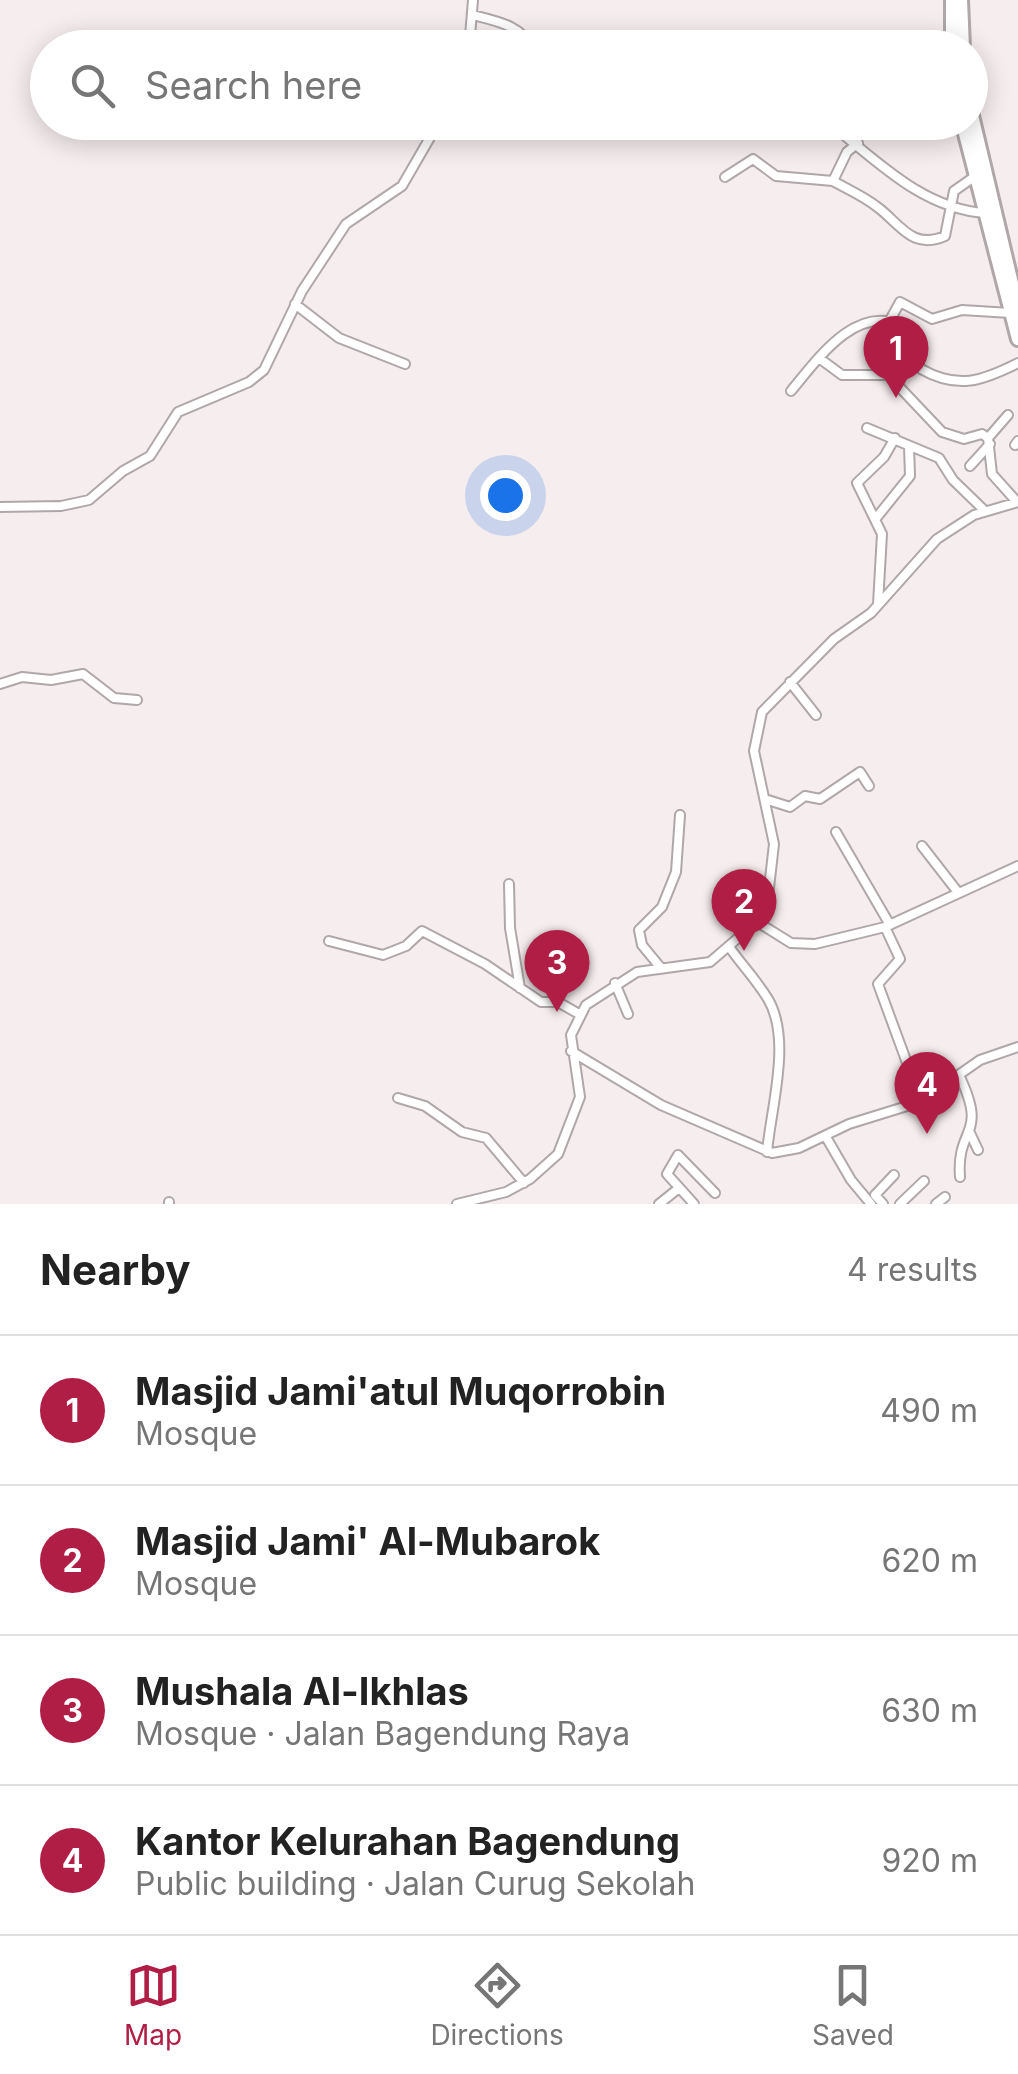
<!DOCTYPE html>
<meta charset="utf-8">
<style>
:root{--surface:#fff;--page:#f6f6f6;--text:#222;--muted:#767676;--line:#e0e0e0;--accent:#b11e45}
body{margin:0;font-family:Inter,sans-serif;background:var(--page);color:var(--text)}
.you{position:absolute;left:505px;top:495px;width:35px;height:35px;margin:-25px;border:8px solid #fff;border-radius:50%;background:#1a73e8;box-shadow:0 0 0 15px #1a73e833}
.badge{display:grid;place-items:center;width:65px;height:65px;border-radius:50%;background:var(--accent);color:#fff;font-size:32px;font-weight:700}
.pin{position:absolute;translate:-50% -82px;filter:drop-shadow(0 2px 5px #0008)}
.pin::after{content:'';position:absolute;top:52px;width:35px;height:30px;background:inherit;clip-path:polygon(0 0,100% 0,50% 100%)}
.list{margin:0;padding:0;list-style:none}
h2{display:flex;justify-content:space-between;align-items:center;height:130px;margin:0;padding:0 40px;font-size:42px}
h2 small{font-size:32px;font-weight:400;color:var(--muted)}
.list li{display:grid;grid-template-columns:65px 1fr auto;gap:30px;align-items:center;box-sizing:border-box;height:150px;padding:0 40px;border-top:2px solid var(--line)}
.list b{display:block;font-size:38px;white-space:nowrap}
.list p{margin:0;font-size:32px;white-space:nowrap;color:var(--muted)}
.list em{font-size:32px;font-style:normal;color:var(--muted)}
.icon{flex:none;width:55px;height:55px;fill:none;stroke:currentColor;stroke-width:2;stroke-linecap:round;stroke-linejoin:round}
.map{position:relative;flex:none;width:1018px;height:1204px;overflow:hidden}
.search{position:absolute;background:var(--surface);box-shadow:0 5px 25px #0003;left:30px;right:30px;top:30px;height:110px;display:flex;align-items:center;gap:25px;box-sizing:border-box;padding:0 35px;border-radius:55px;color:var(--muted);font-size:38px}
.sheet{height:730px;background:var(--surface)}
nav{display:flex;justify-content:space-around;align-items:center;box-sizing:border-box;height:140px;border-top:2px solid var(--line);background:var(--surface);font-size:28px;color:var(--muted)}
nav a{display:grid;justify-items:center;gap:5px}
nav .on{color:var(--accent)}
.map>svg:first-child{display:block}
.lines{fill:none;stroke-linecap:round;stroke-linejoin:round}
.minor-casing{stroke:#b0a7a8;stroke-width:12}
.highway-casing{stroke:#b0a7a8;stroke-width:18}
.minor{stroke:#fff;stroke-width:8}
.highway{stroke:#fff;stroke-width:12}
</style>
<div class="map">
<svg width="1018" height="1204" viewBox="0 0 1018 1204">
<rect width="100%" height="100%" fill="#f6edee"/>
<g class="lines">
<defs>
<path id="minor" d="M473,15c23,6 48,10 59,33
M469,48l4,-48
M828,122c47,37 94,87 157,91
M725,177l28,-18 23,17 57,5 14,-29 11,-9
M833,181c14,8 30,15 43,25 23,16 35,45 69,30l9,-45 20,-14
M295,304l44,34 66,26
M1010,313l-48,-3 -30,9 -32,-17 -11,20 -1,53 54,57 22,7 18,-5 6,4 4,36 25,28
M819,358l23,17h46
M791,391c26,-31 65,-88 111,-65l19,43c37,21 61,12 97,-6
M867,428l72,30 14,22 32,31
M988,438l20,-23
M1015,445l3,-4
M970,466l20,-22
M0,507l61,-1 28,-6 34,-29 27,-15 28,-44 71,-30 15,-12 38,-79 44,-67 56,-38 37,-64
M877,517l33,-41 -1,-30
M878,604l4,-70 -25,-51 27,-26 11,-19
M790,682l26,33
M0,684l22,-7 29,3 32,-6 31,24 23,2
M768,800l22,7 15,-11 15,3 40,-27 9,14
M836,832l54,93
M922,846l35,45
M509,884l1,44 10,60
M759,923l32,20 24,1 70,-17 133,-61
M885,927l15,32 -22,25 43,117
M329,941l54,14 23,-9 16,-15 63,33 56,38h17l21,12
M730,948c12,17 27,33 38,51 24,41 3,108 -1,153
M661,968l-19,-23 -3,-15 23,-23 14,-35 4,-57
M615,983l13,31
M571,1051l90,54 111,48 27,-5 50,-24 71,-22 60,-42 38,-13
M959,1075c30,62 -3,50 1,102
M398,1098l27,8 37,26 24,6 38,45
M970,1133l8,17
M826,1137l25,43 20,24
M169,1202v2
M457,1204l49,-12 24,-13 28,-25 22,-57 -9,-62 15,-30 51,-33 73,-10 56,-48 8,-70 -20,-93 8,-39 72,-73 37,-26 66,-74 37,-24 44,-13
M659,1204l20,-16
M694,1204l-27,-30 11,-19 37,38
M883,1204l-8,-9 19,-20
M900,1204l24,-23
M936,1204l9,-7"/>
<path id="highway" d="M961,0l2,48
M952,48v-48
M970,107l48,202
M962,122l56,217"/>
</defs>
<!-- minor casing -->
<use href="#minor" class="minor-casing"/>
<!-- highway casing -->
<use href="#highway" class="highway-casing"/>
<!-- minor -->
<use href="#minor" class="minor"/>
<!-- highway -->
<use href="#highway" class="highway"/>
</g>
</svg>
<div class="you"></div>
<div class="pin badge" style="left:896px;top:398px">1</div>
<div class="pin badge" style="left:744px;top:951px">2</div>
<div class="pin badge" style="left:557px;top:1012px">3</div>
<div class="pin badge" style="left:927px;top:1134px">4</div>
<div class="search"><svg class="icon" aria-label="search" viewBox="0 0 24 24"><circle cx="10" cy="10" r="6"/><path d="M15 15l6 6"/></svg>Search here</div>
</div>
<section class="sheet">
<h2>Nearby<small>4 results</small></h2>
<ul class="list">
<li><span class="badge">1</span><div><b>Masjid Jami'atul Muqorrobin</b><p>Mosque</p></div><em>490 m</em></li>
<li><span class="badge">2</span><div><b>Masjid Jami' Al-Mubarok</b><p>Mosque</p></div><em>620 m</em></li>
<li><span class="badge">3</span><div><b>Mushala Al-Ikhlas</b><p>Mosque · Jalan Bagendung Raya</p></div><em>630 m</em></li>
<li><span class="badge">4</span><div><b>Kantor Kelurahan Bagendung</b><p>Public building · Jalan Curug Sekolah</p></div><em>920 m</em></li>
</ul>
</section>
<nav>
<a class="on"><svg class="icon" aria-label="map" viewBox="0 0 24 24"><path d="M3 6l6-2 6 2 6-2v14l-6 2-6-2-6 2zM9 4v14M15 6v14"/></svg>Map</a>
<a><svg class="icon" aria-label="directions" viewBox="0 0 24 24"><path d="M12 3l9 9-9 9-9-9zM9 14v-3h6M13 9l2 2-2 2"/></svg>Directions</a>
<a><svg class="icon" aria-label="saved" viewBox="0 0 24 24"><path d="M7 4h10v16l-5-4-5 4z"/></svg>Saved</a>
</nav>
